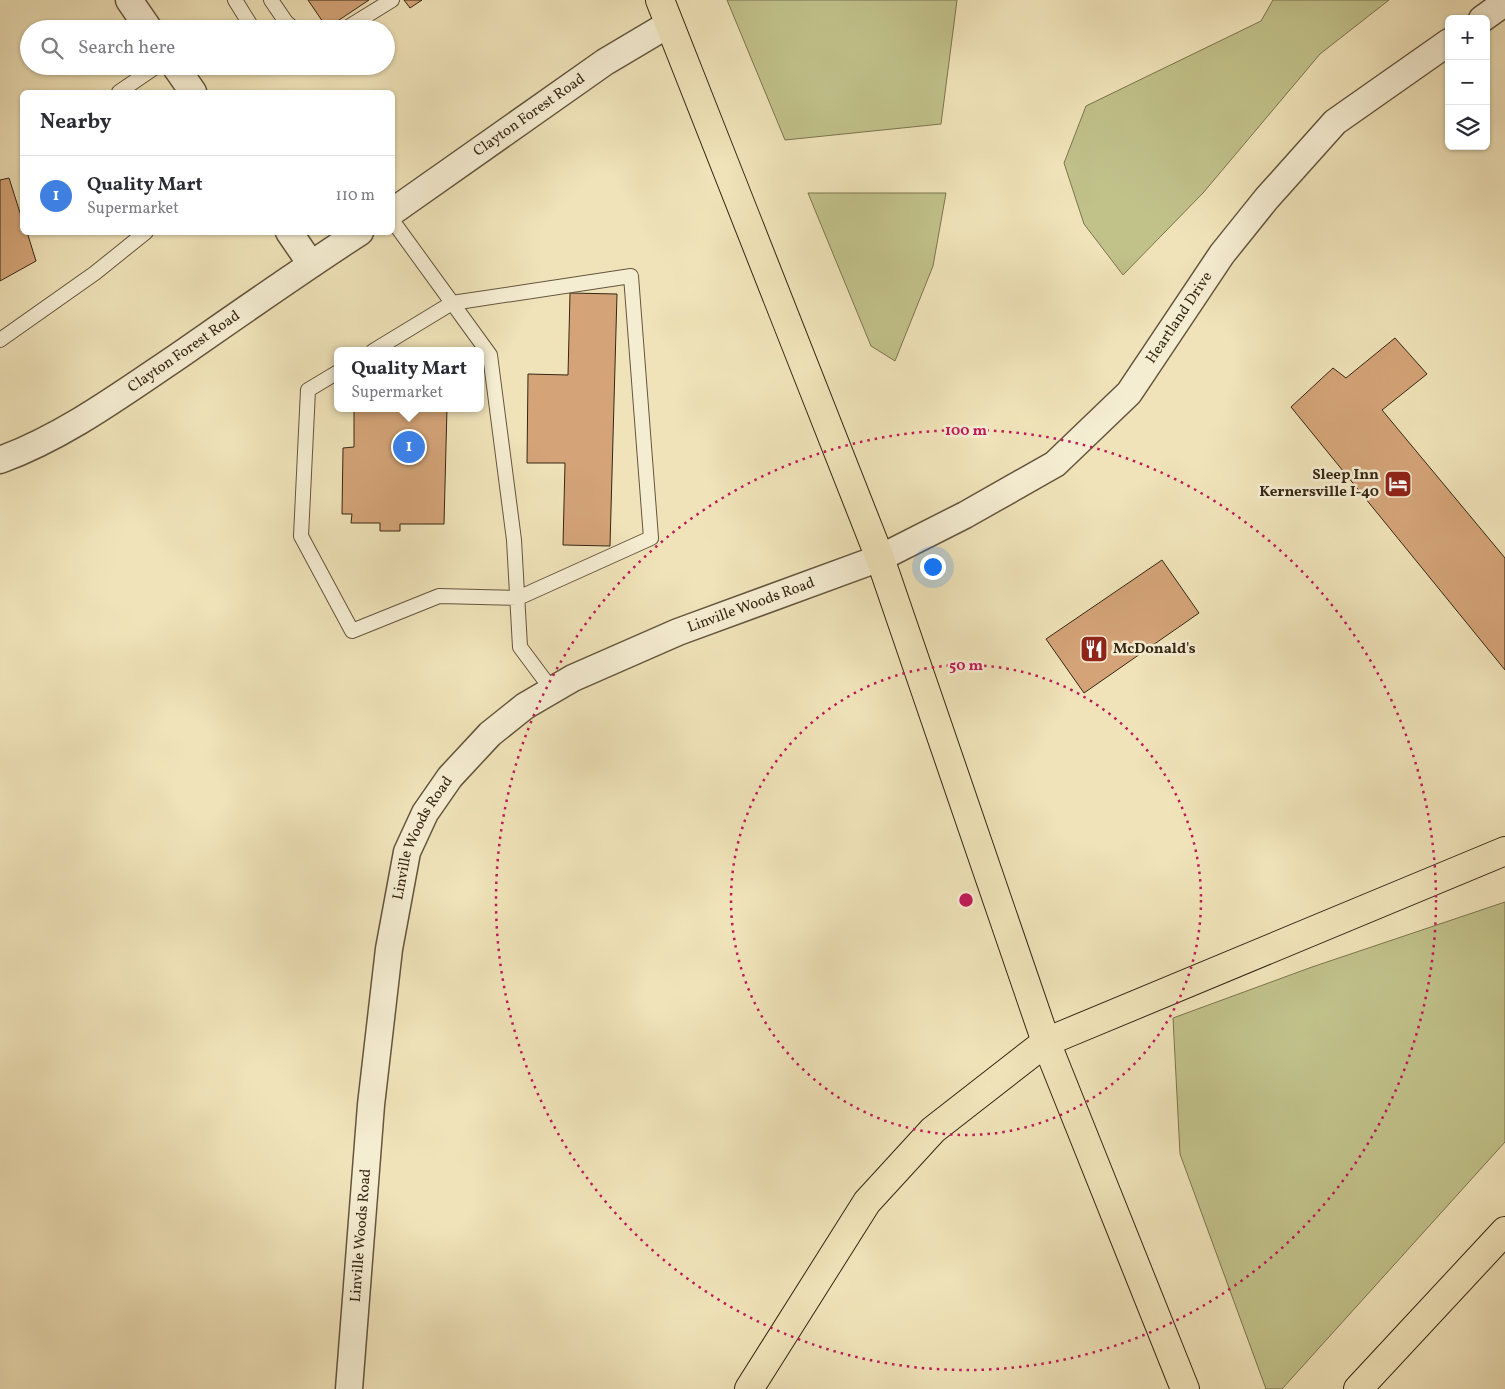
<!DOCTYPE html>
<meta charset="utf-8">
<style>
:root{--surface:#fff;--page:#f2f2f3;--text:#2b2b33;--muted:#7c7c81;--line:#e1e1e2;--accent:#0f766e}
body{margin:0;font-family:Vollkorn,serif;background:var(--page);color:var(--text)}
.controls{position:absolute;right:15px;top:15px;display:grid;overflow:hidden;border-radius:8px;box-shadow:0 1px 4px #0004}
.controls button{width:45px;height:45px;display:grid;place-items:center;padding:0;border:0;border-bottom:1px solid var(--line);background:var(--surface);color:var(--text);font:25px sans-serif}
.you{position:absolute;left:932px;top:566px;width:18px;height:18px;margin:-12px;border:4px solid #fff;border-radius:50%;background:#1a73e8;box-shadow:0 0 0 8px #1a73e833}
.badge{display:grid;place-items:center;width:32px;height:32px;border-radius:50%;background:var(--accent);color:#fff;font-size:16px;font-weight:700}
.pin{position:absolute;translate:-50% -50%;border:2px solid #fff;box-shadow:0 1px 5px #0006}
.popup{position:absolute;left:334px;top:347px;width:150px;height:65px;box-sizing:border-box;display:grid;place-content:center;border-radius:8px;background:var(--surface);filter:drop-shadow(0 1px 4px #0005);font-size:16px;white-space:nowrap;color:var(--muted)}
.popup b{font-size:19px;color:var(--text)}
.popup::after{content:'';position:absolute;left:50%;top:100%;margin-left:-10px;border:10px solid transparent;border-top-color:var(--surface)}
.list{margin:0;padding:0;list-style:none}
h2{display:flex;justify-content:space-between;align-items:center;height:65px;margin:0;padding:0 20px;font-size:21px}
h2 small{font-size:16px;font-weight:400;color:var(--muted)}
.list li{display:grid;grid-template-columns:32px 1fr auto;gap:15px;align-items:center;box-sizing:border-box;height:80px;padding:0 20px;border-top:1px solid var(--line)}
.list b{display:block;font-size:19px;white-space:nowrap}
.list p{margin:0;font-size:16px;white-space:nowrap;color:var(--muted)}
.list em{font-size:16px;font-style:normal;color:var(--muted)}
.icon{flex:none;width:28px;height:28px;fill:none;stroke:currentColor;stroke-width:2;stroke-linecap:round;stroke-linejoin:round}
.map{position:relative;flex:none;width:1505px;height:1389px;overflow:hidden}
.search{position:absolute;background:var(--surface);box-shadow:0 1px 4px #0004;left:20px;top:20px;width:375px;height:55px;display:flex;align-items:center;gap:12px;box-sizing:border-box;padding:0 18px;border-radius:28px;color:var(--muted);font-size:19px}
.panel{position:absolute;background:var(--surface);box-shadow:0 1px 4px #0004;left:20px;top:90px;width:375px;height:145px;border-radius:8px}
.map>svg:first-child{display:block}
.green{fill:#c1c18a;stroke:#7b744f}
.building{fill:#d4a478;stroke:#352614}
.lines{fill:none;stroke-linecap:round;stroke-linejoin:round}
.service-casing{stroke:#64553d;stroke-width:16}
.minor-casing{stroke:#64553d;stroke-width:29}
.primary-casing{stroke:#352614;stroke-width:30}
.motorway-casing{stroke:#352614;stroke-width:30}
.service{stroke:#f5edd2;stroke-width:14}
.minor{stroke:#f5edd2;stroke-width:26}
.primary{stroke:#f0e3b9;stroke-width:28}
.motorway{stroke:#f0e3b9;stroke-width:28}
.ring{fill:none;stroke:#c2185b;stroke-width:2.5;stroke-dasharray:2.5 5}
.labels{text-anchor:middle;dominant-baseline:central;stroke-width:5;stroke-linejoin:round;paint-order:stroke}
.street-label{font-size:15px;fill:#352614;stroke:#f5edd2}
.poi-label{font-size:15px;font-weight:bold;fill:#352614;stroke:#f5edd2;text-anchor:end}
.centre{fill:#c2185b;stroke:#f5edd2;stroke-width:2.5}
.ring-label{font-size:15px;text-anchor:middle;font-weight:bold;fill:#c2185b;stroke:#f5edd2;stroke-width:5;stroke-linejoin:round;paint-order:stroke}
</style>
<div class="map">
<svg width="1505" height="1389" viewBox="0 0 1505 1389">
<rect width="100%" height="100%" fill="#f0e3b9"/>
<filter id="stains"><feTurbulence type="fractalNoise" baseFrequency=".004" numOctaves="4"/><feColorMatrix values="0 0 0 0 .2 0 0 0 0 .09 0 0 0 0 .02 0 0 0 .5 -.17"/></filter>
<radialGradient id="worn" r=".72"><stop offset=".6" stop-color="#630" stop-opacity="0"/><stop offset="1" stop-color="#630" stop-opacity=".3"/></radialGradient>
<!-- green -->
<path class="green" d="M727,0h230l-16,124 -156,16z
M1273,0h116l-69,54 -117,139 -80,82 -39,-51 -20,-61 22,-57 175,-85z
M808,193h138l-13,73 -38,95 -24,-15z
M1505,902v240l-223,247h-16l-86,-235 -7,-136 139,-51z"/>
<!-- building -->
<path class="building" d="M308,0h61l-42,28z
M404,0h18l-12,8z
M9,178l13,41v13h5l9,29 -36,20v-101z
M570,293l47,1 -7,252 -47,-1 2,-82h-38l1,-89 40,1z
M1395,338l32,36 -45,36 123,148v112l-214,-263 42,-39 13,10z
M354,408h93l-3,116h-44v7h-20v-8h-29l1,-9h-10l1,-66 11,-1z
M1162,560l37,53 -115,80 -38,-54z"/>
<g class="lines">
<defs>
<path id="service" d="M235,0l18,29
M271,0l15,22 8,7
M345,29l47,-29
M119,92l38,-26
M392,220l98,135 24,185 6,107 32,43
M0,340l95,-67 51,-41
M338,372l-30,18 -7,146 51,95 87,-35 79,2 133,-60 -20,-262 -179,27 -79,48"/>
<g id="minor">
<path d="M129,0l20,29"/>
<path d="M1482,19l14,-10"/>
<path d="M175,66l18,26"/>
<path id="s1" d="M392,212l213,-150 64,-38"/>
<path d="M289,232l22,32"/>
<path id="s2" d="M0,460c63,-23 119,-64 174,-101 62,-43 123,-86 186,-127"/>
<path id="s3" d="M349,1389l22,-284 18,-156 18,-97 18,-39 25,-36 40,-43 35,-28 48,-28 105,-46 202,-74 85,-43 90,-51 74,-71 93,-139 45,-56 68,-76 114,-80"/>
</g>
<path id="primary" d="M660,0l220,558 166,484 139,347"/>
<path id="motorway" d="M749,1389l118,-187 66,-72 113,-88 459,-191
M1358,1389l147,-158"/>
</defs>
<!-- service casing -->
<use href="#service" class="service-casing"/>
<!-- minor casing -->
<use href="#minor" class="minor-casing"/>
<!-- primary casing -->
<use href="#primary" class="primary-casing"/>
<!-- motorway casing -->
<use href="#motorway" class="motorway-casing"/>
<!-- service -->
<use href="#service" class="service"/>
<!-- minor -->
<use href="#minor" class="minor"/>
<!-- primary -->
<use href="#primary" class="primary"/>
<!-- motorway -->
<use href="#motorway" class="motorway"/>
</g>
<!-- distance rings -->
<g class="ring">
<circle cx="966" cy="900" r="235"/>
<circle cx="966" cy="900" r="470"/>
</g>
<!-- icons -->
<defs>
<symbol id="hotel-square" viewBox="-11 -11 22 22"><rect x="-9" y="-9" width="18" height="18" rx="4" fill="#8f2418" stroke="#f5edd2"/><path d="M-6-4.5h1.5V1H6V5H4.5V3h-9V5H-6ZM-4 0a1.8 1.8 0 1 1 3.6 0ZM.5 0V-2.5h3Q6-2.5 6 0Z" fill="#fff"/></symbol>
<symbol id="restaurant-square" viewBox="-11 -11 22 22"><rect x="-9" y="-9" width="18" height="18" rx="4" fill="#8f2418" stroke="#f5edd2"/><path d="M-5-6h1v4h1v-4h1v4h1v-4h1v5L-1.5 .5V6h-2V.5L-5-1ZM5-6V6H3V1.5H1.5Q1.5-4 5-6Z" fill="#fff"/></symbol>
</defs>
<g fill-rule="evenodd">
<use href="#hotel-square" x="1382" y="468" width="32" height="32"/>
<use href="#restaurant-square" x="1078" y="633" width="32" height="32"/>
</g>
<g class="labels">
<!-- street labels -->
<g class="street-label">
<text stroke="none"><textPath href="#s1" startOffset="168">Clayton Forest Road</textPath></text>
<text stroke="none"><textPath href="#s3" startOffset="1508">Heartland Drive</textPath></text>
<text stroke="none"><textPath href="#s2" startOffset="214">Clayton Forest Road</textPath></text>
<text stroke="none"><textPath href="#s3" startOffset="979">Linville Woods Road</textPath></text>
<text stroke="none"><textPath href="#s3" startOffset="559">Linville Woods Road</textPath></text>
<text stroke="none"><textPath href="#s3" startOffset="154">Linville Woods Road</textPath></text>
</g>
<!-- poi labels -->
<g class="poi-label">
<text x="1379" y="475">Sleep Inn<tspan x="1379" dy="17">Kernersville I-40</tspan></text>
<text x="1113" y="649" text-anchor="start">McDonald's</text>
</g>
</g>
<circle cx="966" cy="900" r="8" class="centre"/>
<g class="ring-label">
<text x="966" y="435">100 m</text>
<text x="966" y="670">50 m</text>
</g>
<rect width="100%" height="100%" filter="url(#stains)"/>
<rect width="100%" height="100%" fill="url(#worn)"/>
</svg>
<div class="controls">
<button>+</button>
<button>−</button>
<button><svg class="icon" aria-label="layers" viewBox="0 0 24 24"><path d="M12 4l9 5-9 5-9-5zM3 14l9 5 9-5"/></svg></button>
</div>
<div class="you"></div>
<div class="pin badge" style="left:409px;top:447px;background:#3f7fe0">1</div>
<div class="popup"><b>Quality Mart</b>Supermarket</div>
<div class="search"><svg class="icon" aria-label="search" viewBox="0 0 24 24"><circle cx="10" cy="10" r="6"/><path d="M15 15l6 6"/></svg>Search here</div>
<section class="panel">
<h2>Nearby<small></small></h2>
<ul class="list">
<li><span class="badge" style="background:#3f7fe0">1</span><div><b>Quality Mart</b><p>Supermarket</p></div><em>110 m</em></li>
</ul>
</section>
</div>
